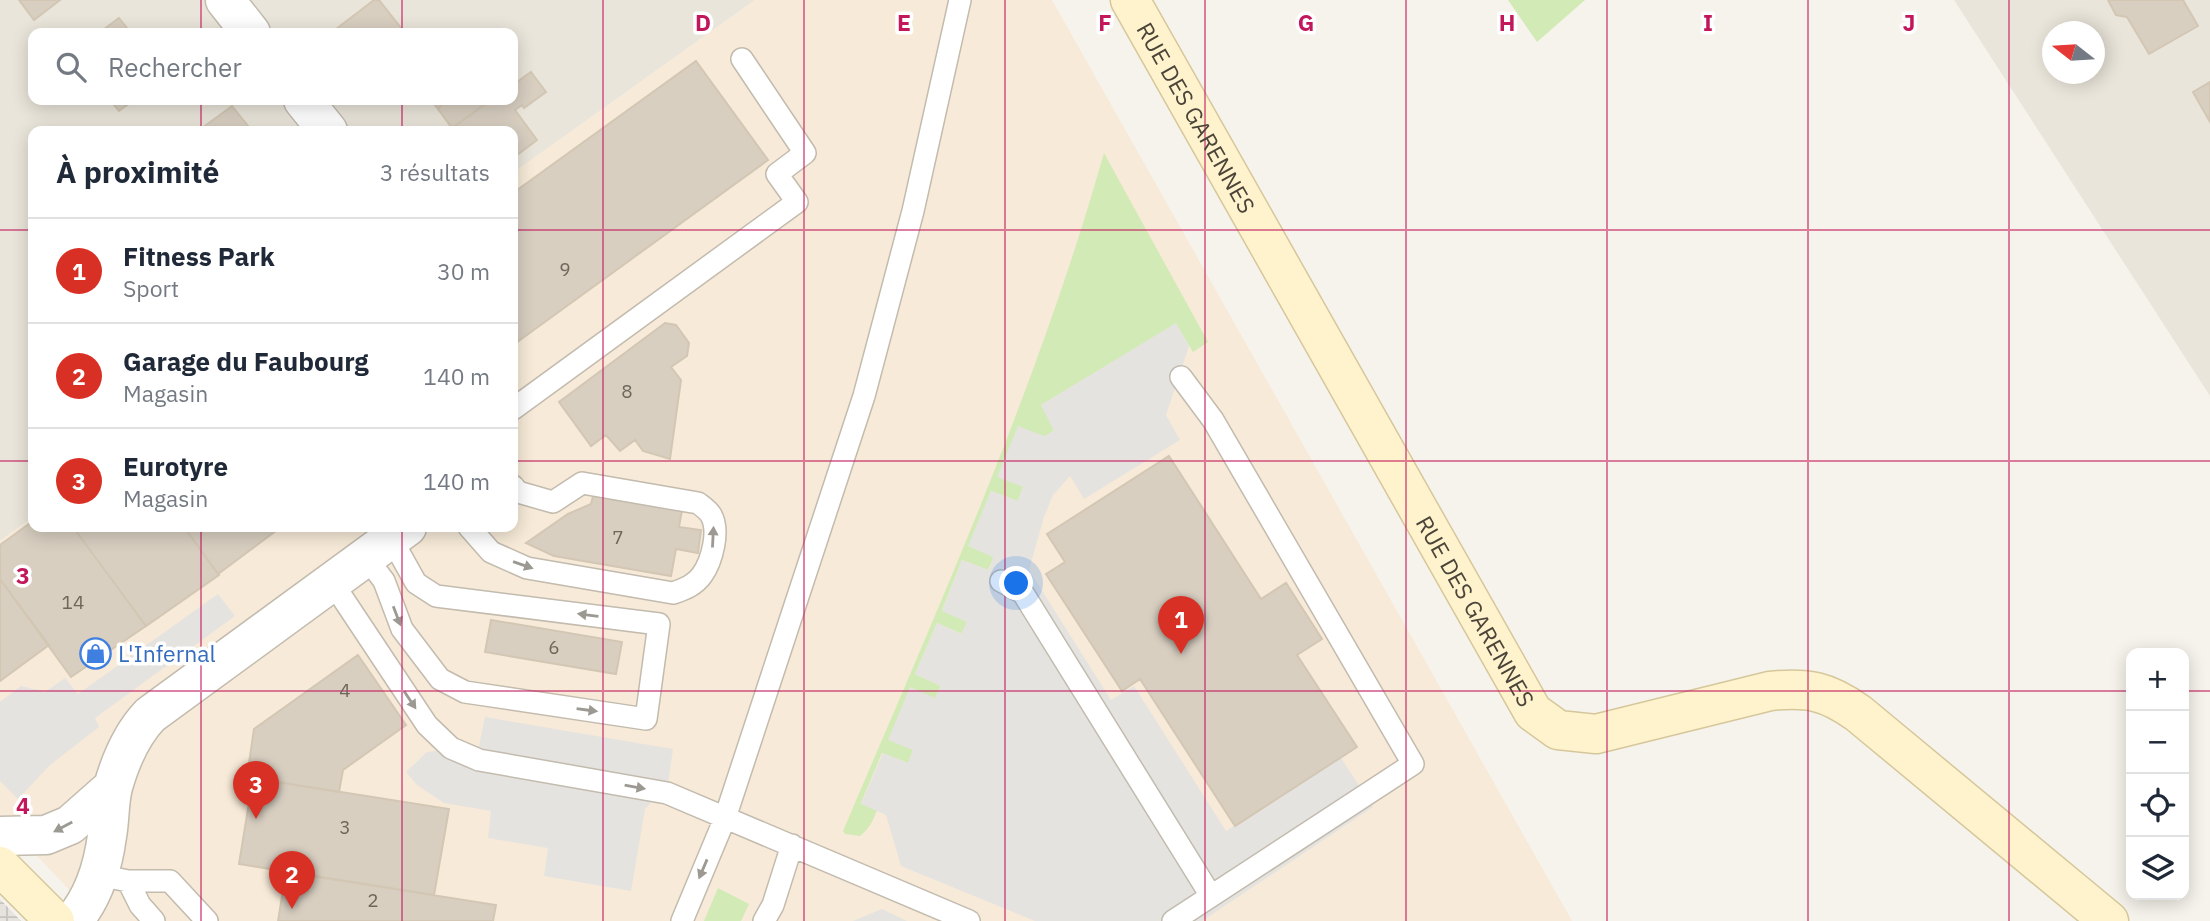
<!DOCTYPE html>
<html lang="fr">
<meta charset="utf-8">
<style>
:root{--surface:#fff;--page:#f6f6f7;--text:#1f2937;--muted:#747a83;--line:#e0e1e3;--accent:#d93025}
body{margin:0;font-family:"IBM Plex Sans",sans-serif;background:var(--page);color:var(--text)}
.controls{position:absolute;right:21px;bottom:21px;display:grid;overflow:hidden;border-radius:14px;box-shadow:0 4px 18px #0003}
.controls button{width:63px;height:63px;display:grid;place-items:center;padding:0;border:0;border-bottom:2px solid var(--line);background:var(--surface);color:var(--text);font:35px sans-serif}
.compass{position:absolute;left:2042px;top:21px;width:63px;height:63px;border-radius:50%;background:var(--surface);box-shadow:0 4px 18px #0003;rotate:287deg}
.you{position:absolute;left:1017px;top:584px;width:24px;height:24px;margin:-18px;border:5px solid #fff;border-radius:50%;background:#1a73e8;box-shadow:0 0 0 10px #1a73e833}
.badge{display:grid;place-items:center;width:46px;height:46px;border-radius:50%;background:var(--accent);color:#fff;font-size:23px;font-weight:700}
.pin{position:absolute;translate:-50% -58px;filter:drop-shadow(0 2px 4px #0008)}
.pin::after{content:'';position:absolute;top:37px;width:24px;height:21px;background:inherit;clip-path:polygon(0 0,100% 0,50% 100%)}
.list{margin:0;padding:0;list-style:none}
h2{display:flex;justify-content:space-between;align-items:center;height:91px;margin:0;padding:0 28px;font-size:30px}
h2 small{font-size:23px;font-weight:400;color:var(--muted)}
.list li{display:grid;grid-template-columns:46px 1fr auto;gap:21px;align-items:center;box-sizing:border-box;height:105px;padding:0 28px;border-top:2px solid var(--line)}
.list b{display:block;font-size:26px;white-space:nowrap}
.list p{margin:0;font-size:23px;white-space:nowrap;color:var(--muted)}
.list em{font-size:23px;font-style:normal;color:var(--muted)}
.icon{flex:none;width:38px;height:38px;fill:none;stroke:currentColor;stroke-width:2;stroke-linecap:round;stroke-linejoin:round}
.map{position:relative;flex:none;width:2210px;height:921px;overflow:hidden}
.search{position:absolute;background:var(--surface);box-shadow:0 4px 18px #0003;left:28px;top:28px;width:490px;height:77px;display:flex;align-items:center;gap:18px;box-sizing:border-box;padding:0 24px;border-radius:14px;color:var(--muted);font-size:26px}
.panel{position:absolute;background:var(--surface);box-shadow:0 4px 18px #0003;left:28px;top:126px;width:490px;height:406px;border-radius:14px}
.map>svg:first-child{display:block}
.residential{fill:#eae5da;fill-rule:evenodd}
.commercial{fill:#f7ead8}
.industrial{fill:url(#industrial-grid)}
.green{fill:#d2eab5}
.parking{fill:#e5e3e0}
.building{fill:#d8cfc1;stroke:#d3c7b4;stroke-width:2}
.lines{fill:none;stroke-linecap:round;stroke-linejoin:round}
.lane-casing{stroke:#c2bbae;stroke-width:24}
.street-casing{stroke:#c2bbae;stroke-width:41}
.secondary-casing{stroke:#d6c79b;stroke-width:41}
.lane{stroke:#fff;stroke-width:21}
.street{stroke:#fff;stroke-width:38}
.secondary{stroke:#fff3cd;stroke-width:38}
.oneway{fill:#9c9892}
.grid{fill:none;stroke:#c2185b;stroke-width:2;stroke-opacity:0.55}
.labels{text-anchor:middle;dominant-baseline:central;stroke-width:7;stroke-linejoin:round;paint-order:stroke}
.number-label{font-size:19px;fill:#6e675b}
.street-label{font-size:23px;fill:#4b4439;stroke:#fff}
.shop-label{font-size:23px;fill:#366cbe;stroke:#fff;text-anchor:start}
.grid-label{font-size:23px;text-anchor:middle;font-weight:bold;fill:#c2185b;stroke:#fff;stroke-width:7;stroke-linejoin:round;paint-order:stroke}
</style>
<div class="map">
<svg width="2210" height="921" viewBox="0 0 2210 921">
<defs>
<pattern id="industrial-grid" width="8" height="8" patternUnits="userSpaceOnUse" patternTransform="scale(1.75)"><rect width="8" height="8" fill="#e6e2dd"/><path d="M0 4h8M4 0v8" fill="none" stroke="#c7c3be"/></pattern>
</defs>
<rect width="100%" height="100%" fill="#f6f3ec"/>
<!-- residential -->
<path class="residential" d="M0,0h755l-242,173v-42h-480v386l-33,24zM33,33h480v67h-480z
M1954,0h256v396zM2052,32h42v42h-42z"/>
<!-- commercial -->
<path class="commercial" d="M755,0h297l520,921h-1473l-99,-104v-276l33,-24v10h480v-354z"/>
<!-- industrial -->
<path class="industrial" d="M0,899l21,22h-21z"/>
<!-- green -->
<path class="green" d="M1508,0h77l-48,42z
M1104,153l104,189 -15,10 -17,-28 -135,81 14,25 -11,7 -26,-11 5,61 -5,14 -27,-10 -22,55 25,11 -6,13 -26,-10 -20,50 26,12 -6,12 -25,-11 -22,51 26,12 -6,12 -47,41 25,11 -5,13 -26,-10 -21,50 16,7c-4,11 -8,19 -17,26l-15,-2 -2,-3c95,-223 195,-445 261,-678z
M718,888l31,16 -8,17h-37z"/>
<!-- parking -->
<path class="parking" d="M1176,323l13,23 -23,69 14,25 -96,59 -14,-23 -17,19 -9,22 -15,53 82,130 23,-14 92,145 115,-73 32,49 -171,114h-167l-134,-55 -15,-51 -25,-11 22,-51 25,10 5,-13 -25,-10 22,-53 25,11 6,-12 -26,-12 22,-51 24,11 6,-12 -25,-11 20,-51 27,10 4,-13 -25,-11 23,-55 27,10 5,-14 -26,-10 21,-51 26,10 10,-5 -13,-26z
M218,594l17,22 -140,102 4,9 -49,38 -32,34 -18,-18v-79l21,-16 24,6 20,-14 13,16z
M485,717l188,32 -5,35 -23,25 -14,82 -87,-15 4,-28 -60,-10 3,-27 -47,-8 -27,-18 -11,-13 21,-20 52,-6z
M882,909l25,12h-54z"/>
<!-- building -->
<path class="building" d="M19,0h41l-26,20z
M374,0h5l26,33h-74z
M2108,0h75l15,26 -49,28 -22,-37 -11,-2z
M119,18l12,15h-32z
M696,61l72,99 -255,185v-152z
M531,72l15,20 -22,16 -2,-3 -7,5 22,30 -24,18v-27h-59l-2,-3 39,-28h22v-15z
M2210,82v40l-17,-30z
M110,100h24l-15,11z
M431,100h8l3,4 -4,5z
M439,100h52l-39,28 -14,-19 4,-5z
M232,106l20,25h-54z
M665,323l11,2 13,18 -2,13 -16,11 10,13 -11,79 -27,-8 -8,-11 -15,11 -14,-16 -15,11 -32,-44z
M1169,456l92,143 25,-16 36,56 -25,16 60,92 -122,79 -95,-147 -18,12 -76,-117 19,-12 -18,-28z
M593,496l89,14 -3,17 22,3 -3,23 -22,-4 -5,27 -117,-20 -28,-13 42,-29 23,-10z
M33,521v6h40l73,99 -75,51 -71,-98v-34z
M73,527h111l35,48 -73,51z
M184,527h97l-63,47z
M0,579l49,66 -49,36z
M491,620l131,22 -6,32 -131,-22z
M358,655l48,70 -63,45 -4,22 -92,-15 7,-48z
M253,778l196,31 -15,86 -195,-31z
M286,872l210,33 -3,16h-215z"/>
<g class="lines">
<defs>
<path id="lane" d="M513,409l284,-207 -20,-28 28,-21 -63,-94
M469,527l22,25 36,16 146,25c12,-4 22,-8 29,-18 10,-14 18,-44 9,-60 -3,-5 -9,-9 -13,-12l-116,-20 -29,19 -35,-10 -5,-6
M366,557l18,24 18,48 38,50 25,13 181,27 13,-95 -223,-28 -20,-13 -25,-45
M1001,581l22,12 188,303
M332,582l95,143 24,23 28,12 188,33 302,128
M99,875l29,6h42l37,40
M128,881l12,24 14,16
M682,921l43,-103 139,-422 49,-185 47,-211
M764,921l9,-16 19,-60
M1173,921l240,-157 -200,-344 -32,-43"/>
<path id="street" d="M225,0l26,33
M303,100l25,31
M0,836l46,-1 24,-10 43,-38
M73,921c20,-23 30,-55 34,-85 3,-16 2,-33 6,-49 7,-25 19,-53 37,-72l257,-188"/>
<g id="secondary">
<path id="s1" d="M1130,0l403,712 25,18 38,4 174,-43c38,-4 57,0 88,22l251,208"/>
<path d="M0,866l55,55"/>
</g>
</defs>
<!-- lane casing -->
<use href="#lane" class="lane-casing"/>
<!-- street casing -->
<use href="#street" class="street-casing"/>
<!-- secondary casing -->
<use href="#secondary" class="secondary-casing"/>
<!-- lane -->
<use href="#lane" class="lane"/>
<!-- street -->
<use href="#street" class="street"/>
<!-- secondary -->
<use href="#secondary" class="secondary"/>
</g>
<!-- one-way arrows -->
<defs><path id="oneway-solid" d="M-6-.8H1V-3.2L6.5 0L1 3.2V.8H-6Z" transform="scale(1.75)"/></defs>
<g class="oneway">
<use href="#oneway-solid" transform="translate(713 537) rotate(-87)"/>
<use href="#oneway-solid" transform="translate(523 565) rotate(19)"/>
<use href="#oneway-solid" transform="translate(588 615) rotate(-173)"/>
<use href="#oneway-solid" transform="translate(397 616) rotate(69)"/>
<use href="#oneway-solid" transform="translate(410 700) rotate(56)"/>
<use href="#oneway-solid" transform="translate(587 710) rotate(8)"/>
<use href="#oneway-solid" transform="translate(635 787) rotate(10)"/>
<use href="#oneway-solid" transform="translate(63 827) rotate(152)"/>
<use href="#oneway-solid" transform="translate(703 869) rotate(113)"/>
</g>
<!-- grid -->
<path class="grid" d="M201,0v33M402,0v33M603,0v921M804,0v921M1005,0v921M1205,0v921M1406,0v921M1607,0v921M1808,0v921M2009,0v921M201,100v31M402,100v31M0,230h33M513,230h1697M0,461h33M513,461h1697M201,527v394M402,527v394M0,691h2131M2184,691h26"/>
<!-- icons -->
<defs>
<symbol id="shop-ring" viewBox="-11 -11 22 22"><circle r="9.5" fill="#fff" stroke="#3f7fe0" stroke-width="1.5"/><path d="M-5-2.5h2.3a2.7 3.5 0 0 1 5.4 0H5L5.5 6h-11ZM-1.5-2.5h3a1.5 2.3 0 0 0-3 0Z" fill="#3f7fe0"/></symbol>
</defs>
<g fill-rule="evenodd">
<use href="#shop-ring" x="78" y="636" width="35" height="35"/>
</g>
<g class="labels">
<!-- number labels -->
<g class="number-label">
<text x="565" y="269">9</text>
<text x="627" y="391">8</text>
<text x="618" y="537">7</text>
<text x="73" y="602">14</text>
<text x="554" y="647">6</text>
<text x="345" y="690">4</text>
<text x="345" y="827">3</text>
<text x="373" y="900">2</text>
</g>
<!-- street labels -->
<g class="street-label">
<text stroke="none"><textPath href="#s1" startOffset="135">RUE DES GARENNES</textPath></text>
<text stroke="none"><textPath href="#s1" startOffset="702">RUE DES GARENNES</textPath></text>
</g>
<!-- shop labels -->
<g class="shop-label">
<text x="118" y="653">L'Infernal</text>
</g>
</g>
<g class="grid-label">
<text x="703" y="31">D</text>
<text x="904" y="31">E</text>
<text x="1105" y="31">F</text>
<text x="1306" y="31">G</text>
<text x="1507" y="31">H</text>
<text x="1708" y="31">I</text>
<text x="1909" y="31">J</text>
<text x="23" y="584">3</text>
<text x="23" y="814">4</text>
</g>
</svg>
<div class="controls">
<button>+</button>
<button>−</button>
<button><svg class="icon" aria-label="locate" viewBox="0 0 24 24"><circle cx="12" cy="12" r="6"/><path d="M12 2v4M12 18v4M2 12h4M18 12h4"/></svg></button>
<button><svg class="icon" aria-label="layers" viewBox="0 0 24 24"><path d="M12 4l9 5-9 5-9-5zM3 14l9 5 9-5"/></svg></button>
</div>
<svg class="compass" viewBox="-18 -18 36 36"><path d="M0-13l5 13h-10z" fill="#e53935"/><path d="M0 13l5-13h-10z" fill="#747a83"/></svg>
<div class="you"></div>
<div class="pin badge" style="left:1181px;top:654px">1</div>
<div class="pin badge" style="left:292px;top:909px">2</div>
<div class="pin badge" style="left:256px;top:819px">3</div>
<div class="search"><svg class="icon" aria-label="search" viewBox="0 0 24 24"><circle cx="10" cy="10" r="6"/><path d="M15 15l6 6"/></svg>Rechercher</div>
<section class="panel">
<h2>À proximité<small>3 résultats</small></h2>
<ul class="list">
<li><span class="badge">1</span><div><b>Fitness Park</b><p>Sport</p></div><em>30 m</em></li>
<li><span class="badge">2</span><div><b>Garage du Faubourg</b><p>Magasin</p></div><em>140 m</em></li>
<li><span class="badge">3</span><div><b>Eurotyre</b><p>Magasin</p></div><em>140 m</em></li>
</ul>
</section>
</div>
